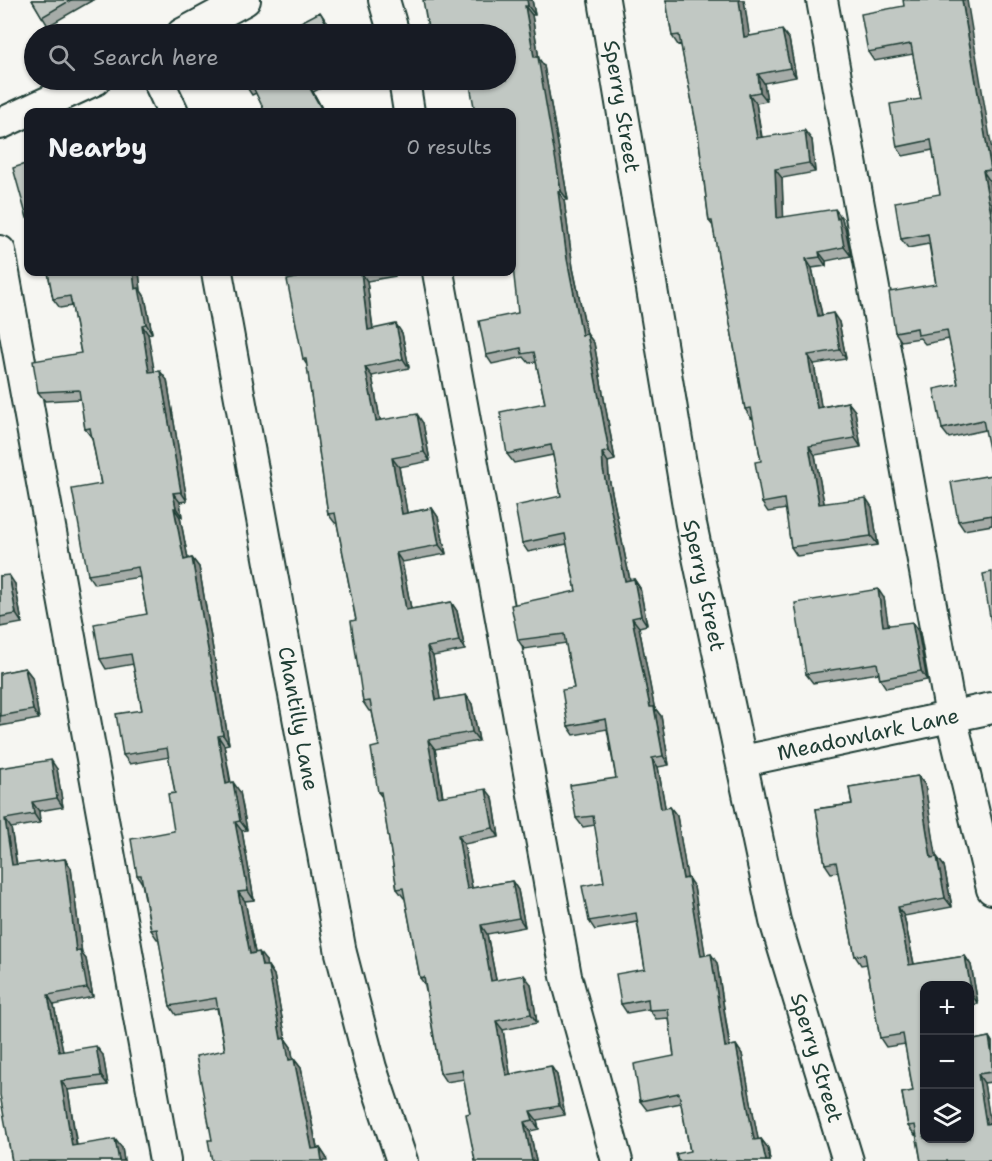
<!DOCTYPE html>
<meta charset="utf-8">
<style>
:root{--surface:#171b24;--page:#242831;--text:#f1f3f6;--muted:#9ea1a6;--line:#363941}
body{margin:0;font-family:"Shantell Sans",sans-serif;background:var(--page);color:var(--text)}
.controls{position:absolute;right:18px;bottom:18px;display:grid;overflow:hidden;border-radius:12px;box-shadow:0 2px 4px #0004}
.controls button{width:54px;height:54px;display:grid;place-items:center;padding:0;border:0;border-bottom:2px solid var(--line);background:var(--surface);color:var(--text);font:30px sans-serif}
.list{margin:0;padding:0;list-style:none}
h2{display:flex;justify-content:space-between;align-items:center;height:78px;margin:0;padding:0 24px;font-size:26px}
h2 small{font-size:20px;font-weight:400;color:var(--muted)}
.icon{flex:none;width:33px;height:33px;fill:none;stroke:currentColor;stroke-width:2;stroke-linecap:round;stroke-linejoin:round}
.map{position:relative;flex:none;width:992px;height:1161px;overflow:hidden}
.search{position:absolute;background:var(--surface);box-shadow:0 2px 4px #0004;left:24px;top:24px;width:492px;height:66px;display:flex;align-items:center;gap:15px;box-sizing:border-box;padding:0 21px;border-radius:33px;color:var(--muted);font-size:22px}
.panel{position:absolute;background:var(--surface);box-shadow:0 2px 4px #0004;left:24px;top:108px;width:492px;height:168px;border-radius:12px}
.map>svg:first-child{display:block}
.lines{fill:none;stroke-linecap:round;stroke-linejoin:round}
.minor-casing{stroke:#1f3d34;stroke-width:34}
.minor{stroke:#f6f6f2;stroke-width:30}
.wall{fill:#a6aca8;stroke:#1f3d34;stroke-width:1.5}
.shaded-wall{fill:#878c88;stroke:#1f3d34;stroke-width:1.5}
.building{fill:#c1c8c3;stroke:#1f3d34;stroke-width:1.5}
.labels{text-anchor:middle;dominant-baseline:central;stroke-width:4.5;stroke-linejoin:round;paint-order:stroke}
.street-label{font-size:21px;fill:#1f3d34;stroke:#f6f6f2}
</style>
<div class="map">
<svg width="992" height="1161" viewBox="0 0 992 1161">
<rect width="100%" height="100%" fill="#f6f6f2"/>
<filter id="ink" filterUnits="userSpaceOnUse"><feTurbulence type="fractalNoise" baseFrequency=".0167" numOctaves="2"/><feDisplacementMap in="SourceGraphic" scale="12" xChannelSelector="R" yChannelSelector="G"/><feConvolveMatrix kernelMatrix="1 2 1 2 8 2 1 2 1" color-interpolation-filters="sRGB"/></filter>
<g filter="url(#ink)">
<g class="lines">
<defs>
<g id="minor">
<path d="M384,0l10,34"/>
<path id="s1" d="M604,0l87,524 84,397 73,240"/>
<path d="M822,0l129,716 41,173"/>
<path d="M182,34l63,-34"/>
<path d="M158,80l15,32"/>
<path d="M404,80l5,32"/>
<path d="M0,124l95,-44"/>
<path d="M0,251l165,910"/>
<path id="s2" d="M217,272l124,681 30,115 31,93"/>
<path d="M438,272l128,704 51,185"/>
<path id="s3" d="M743,761l249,-53"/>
</g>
</defs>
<!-- minor casing -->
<use href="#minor" class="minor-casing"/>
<!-- minor -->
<use href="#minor" class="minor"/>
</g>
<!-- wall -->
<path class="wall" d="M32,0h61l-45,26z
M532,0l3,15h-3l7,44 5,7 24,134h-4l9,68 14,66 7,9 21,117 -7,2 1,16 21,102 4,-1 6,9 7,37 -8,2 15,80 7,9 8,49 -11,2 7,41 5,-1 7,9 10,62 7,9 11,68 12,8 13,83 6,-1 6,9 16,86 3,-1 7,9 2,13h-92l12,-10 -9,-48 -34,7 -7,-9 34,-45 -5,-38 -13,1 -7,-10 -22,4 -6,-9 24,-35 -8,-47 -42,8 -6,-9 15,-39 -9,-57 -12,2 -7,-9 40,-40 -9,-49 -33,6 -6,-9 6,-38 -8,-45 -42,6 -6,-9 58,-49 -9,-47 -39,8 -6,-9 39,-47 -8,-41 -39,8 -7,-9 38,-51 -9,-41 -7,1 -5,-6 -32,7 -6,-9 32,-42 -2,-95 -4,-106 -43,-32 -26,4 -3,-4h66l-77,-46z
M666,0h78l5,36 40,3 7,38 -32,6 3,18 -11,2 6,34 50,3 3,32 -33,6 1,39 59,1 1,5 2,4 6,29 -25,5v5l-14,2 10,47 17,7 7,37 -32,5 7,43 27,-5 7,9 6,36 -46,8 9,49 48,3 6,38 -81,11 -6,-9 -5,-38 -18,3 -6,-9 -1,-42 -8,-44 -2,1 -6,-9 -32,-183 -4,-5 -11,-88 -17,-89 -3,1 -6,-9z
M904,6l88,144v30h-3l-4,250 -36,8 -7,-9 16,-45 -9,-45 -24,5 -5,-6 -19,3 -6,-9 41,-48 -7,-40 -21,4 -7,-9 39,-45 -7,-44 -30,6 -6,-9 24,-48 -8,-45 -39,7 -6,-9z
M242,80h77l4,7 -10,5 11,20h-59l-9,-19 -4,2z
M48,272h91l2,19 4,6 7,36 -4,1 6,38 13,8 20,121 -7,1 2,15h-2l8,42 4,-1 7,9 30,177 -5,1 7,38 9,9 7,38 -5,1 12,69 -9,1 10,52 11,8v5h2l6,9 12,65 5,7 2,12h1l7,9 16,80h3l6,9 -114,-17 13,-90 -8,-42 -41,7 -6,-9 -11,-67h-2l-6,-9 -9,-47 -5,-8 37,-44 1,-38 -6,-36 -39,7 -7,-9 19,-45 -9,-46 -27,5 -6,-10 47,-45 -7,-37 -46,7 -6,-9 13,-91 -9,-46 -7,-9 -4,-30 -36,2 -7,-9 43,-39 -9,-47 -12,2 -7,-9z
M295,272h100v4l-28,5 6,48 29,4 7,35 -37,8 8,44 43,3 7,38 -31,6 8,46 25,-5 6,9 8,37 -44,8 9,47 40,-7 6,9 8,39 -32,6 7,44 26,-5 6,9 7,37 -44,8 8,47 50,2 6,39 -35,7 8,44 40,-7 6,9 7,37 -38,7 9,46 35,4 6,39 -34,7 7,44 47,1 8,40 -28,5 2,9 -9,2 6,30h-61l-5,-48 -6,-34 -18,3 -6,-9 -15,-88 -5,-7 -15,-80h-1l-7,-9 -15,-92 -4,-5 1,-46 -7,-35h-3l-6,-9 -7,-82 -19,-97h-2l-7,-9 -21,-149 -4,-6z
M992,475v50l-28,5 -6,-9z
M0,576l15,8 7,39 -22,4z
M884,598l4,27 30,6 9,49 -41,8 -6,-9 -1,-6 -66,10 -7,-9z
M25,668l7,9 7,42 -39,7v-53z
M0,768l57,1 6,38 -24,4 1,12 -29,5 6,37 48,-6 6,9 11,86 4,5 7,38 -39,8 9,47 40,3 5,30 -40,5 9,55 45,3 2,13h-112l-5,-29z
M918,776l7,9 11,72h1l7,9 8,41 -48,9 10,48 51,-8 6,9 7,39 -9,1v-19h-45v152h45v-97l20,-4 3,5v40l-8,1 6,40h2v38h-71l-5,-27 -1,1 -7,-9 -6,-33 11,-2 -8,-47 -19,3 -6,-9 -13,-74 -6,1 -6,-9 -17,-84 -7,1 -6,-9 -9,-55 36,-5 -3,-17z"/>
<!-- shaded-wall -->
<path class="shaded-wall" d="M527,0h5l3,15 -7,-9z
M739,0h5l7,46 -7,-9z
M962,0h5l25,150v22l-1,-2z
M525,6l7,9 7,44 5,7 24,134 -7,-9 -27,-134z
M320,12l6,9 8,13h-2z
M782,30l7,9 7,38 -6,-9z
M758,74l6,9 3,18 -7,-9z
M307,83l6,9 11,20h-1z
M749,94l7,9 7,44 -6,-9z
M805,131l7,9 3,32 -6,-9z
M775,169l7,9 2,49 -7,-9z
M983,171l6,9 3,16v24z
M558,191l6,9 9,68 16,76 -7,-9 -15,-76z
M835,209l7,9 1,5 2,4 6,29 -7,-9z
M819,252l7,9v5l-6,-9z
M806,259l6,9 12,57 -6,-9z
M133,272h6l2,19 4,6 7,36 -6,-9 -11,-35z
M361,272l6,9 7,58 -6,-9z
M833,313l6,9 7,37 -6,-9z
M396,324l6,9 7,35 -6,-9z
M142,325l6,9 8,47 -7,-9z
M587,334l7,9 21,117 -6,-9z
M808,355l6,9 9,53 -6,-9z
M365,367l7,9 10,54 -6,-9z
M160,371l7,9 20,121 -6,-9z
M848,402l7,9 6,36 -6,-9z
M417,414l6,9 7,38 -6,-9z
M809,446l6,9 11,58 -7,-9z
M602,453l6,9 1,16 23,112 -7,-9 -22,-112z
M392,458l7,9 10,56 -7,-9z
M173,493l7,9 2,15 -6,-9z
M866,498l6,9 6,38 -7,-9z
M174,508l6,9 10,52 -6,-9z
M432,508l6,9 8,37 -7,-9z
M396,553l6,9 11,57 -7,-9z
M192,558l7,9 30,177 -6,-9z
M9,575l6,9 7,39 -6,-9z
M634,579l6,9 7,37 -6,-9z
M878,589l6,9 6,37 -7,-9z
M451,602l6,9 8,39 -6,-9z
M632,618l7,9 17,89 -6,-9z
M912,622l6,9 9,49 -6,-9z
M427,647l6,9 9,54 -6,-10z
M25,668l7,9 7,42 -6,-9z
M466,695l6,9 7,37 -7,-9z
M654,707l7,9 8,49 -6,-9z
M218,736l6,9 8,48 -6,-9z
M428,740l7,9 9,57 -6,-9z
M652,758l6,9 9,51 -6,-9z
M51,760l6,9 6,38 -6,-9z
M918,776l7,9 13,82 -7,-9z
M233,782l7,10 7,38 -7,-9z
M486,789l7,9 6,39 -6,-9z
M32,802l7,9 1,12 -6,-9z
M670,807l7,9 12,72 -6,-9z
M5,819l6,9 7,46 -6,-9z
M235,822l7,9 12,69 -6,-9z
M458,835l6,9 10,54 -7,-9z
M937,857l7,9 8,41 -7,-9z
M65,859l6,9 11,86 4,5 7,38 -6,-9 -11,-37z
M688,878l6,9 13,78 -6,-9z
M512,881l6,9 7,37 -6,-9z
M238,892l7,9 12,62 -7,-9z
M898,907l6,9 12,58 -7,-9z
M481,925l6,9 11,56 -7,-9z
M259,952l7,9 2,14 -6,-9z
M711,954l6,9 14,93 -6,-9z
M965,956l6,9 7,39 -6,-9z
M268,966l6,9 12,65 5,7 4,22 -6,-9 -8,-21z
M524,975l7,9 6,39 -6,-9z
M48,995l6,10 11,56 -6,-9z
M496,1021l7,9 9,54 -6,-9z
M989,1037l3,5v14z
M736,1045l6,9 18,95 -6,-9z
M96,1046l7,9 5,30 -7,-9z
M294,1059l7,9 18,90 -7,-9z
M551,1066l6,9 8,40 -6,-9z
M978,1074l6,9 8,50 -6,-9z
M61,1081l7,9 10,65 -6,-9z
M530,1111l7,9 2,9 -6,-9z
M524,1122l6,9 6,30h-4z
M115,1139l7,9 2,13h-5z
M761,1139l7,9 2,13h-4z
M320,1148l6,9 1,4h-5z"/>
<!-- building -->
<path class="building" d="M32,0h39l-29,17z
M423,0h104l1,6h-3l9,51h4l23,134h-3l9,68 15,76 5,-1 22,117 -7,2 1,16 22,112 9,-2 7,37 -9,2 18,89h4l9,49 -11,2 9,51 9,-2 13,72 5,-1 13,78 10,-2 14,93 11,-2 18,95 7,-1 5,22h-88l-2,-7 14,-3 -11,-58 -39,8 -6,-37 40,-8 -6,-47 -19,1 -1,-11 -27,5 -5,-30 29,-5 -9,-56 -47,8 -7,-35 22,-4 -11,-66 -17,2 -6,-33 46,-7 -10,-59 -38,7 -6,-36 12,-2 -10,-54 -46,6 -7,-35 65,-14 -11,-57 -43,9 -7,-37 46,-10 -10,-51 -44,9 -7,-42 45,-9 -11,-51 -12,2 -1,-6 -35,7 -7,-34 39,-8 -6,-55v-40h4l-4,-26v-80h-37l-6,-32h37v-46h-77z
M666,0h73l5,37 38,-7 8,38 -32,6 2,18 -11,2 8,44 48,-7 4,32 -34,6 2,49 58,-9 2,10 2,-1 5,29 -25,5 1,5 -14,2 12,57 15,-3 7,37 -32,5 9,53 31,-6 7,36 -46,8 10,58 47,-6 5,38 -80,11 -7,-48 -22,4 -7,-41 6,-1 -10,-53 -6,1 -33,-188h-3l-11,-88 -19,-98 -7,1z
M903,0h59l29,170 -8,1 9,48v244l-9,-43 -41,9 -8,-40 24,-5 -11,-54 -29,5 -1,-7 -22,4 -6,-40 47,-8 -8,-50 -27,5 -6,-37 45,-8 -9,-54 -34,7 -7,-43 31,-5 -10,-55 -43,8 -7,-38 43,-8z
M320,12l12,22h-54z
M242,80h71l-6,3 16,29h-58l-14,-29 -5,3z
M28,163v54l-1,1 -14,-50z
M48,272h85l2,17 4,-1 7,36 -4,1 7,47 11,-1 21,121 -8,1 3,15h-2l10,52 8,-2 31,177 -5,1 8,48 7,-2 7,39 -5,1 13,69 -10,1 12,62 9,-2 3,14h6l13,73 4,-1 4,22 5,-1 18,90 8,-1 2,13h-110l-4,-21h4l-16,-84 29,-6 -9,-52 -46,8 -13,-77 -6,1 -10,-55h-4l-6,-36 43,-8 -6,-37 7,-1 -8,-45 -44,7 -7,-41 26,-4 -11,-56 -31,5 -6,-35 53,-10 -9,-47 -50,8 -16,-86 29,-5 -11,-56 -5,1 -6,-39 -41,2 -5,-31 48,-8 -11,-57 -17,3z
M295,272h68h-2l7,58 28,-6 7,35 -38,8 11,54 41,-7 7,38 -32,6 10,56 30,-6 7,37 -43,8 10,57 45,-8 8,39 -32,6 9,53 30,-5 6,37 -44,8 10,57 48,-8 7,39 -35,7 9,54 45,-8 7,37 -38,7 10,56 33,-6 7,39 -35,7 10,54 45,-9 8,40 -29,5 3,9 -9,2 8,39h-57l-9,-47 4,-1 -8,-43 -22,3 -16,-96 -4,1 -17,-90 -6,1 -16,-97h-3l-7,-44 8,-2 -9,-45 -7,1 -12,-81 5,-1 -21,-107 -7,1 -22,-155h-3l-16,-79 9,-2z
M992,475v40l-34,6 -7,-39z
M992,572v57l-9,-55z
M9,575l7,39 -16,3v-41z
M878,589l5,37 29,-4 9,49 -41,8 -3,-16 -71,11 -11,-71z
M25,668l8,42 -33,6v-43z
M51,760l6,38 -25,4 2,12 -29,5 7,46 53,-6 11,92 4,-1 7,38 -39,7 11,57 37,-6 5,30 -40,5 11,65 43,-7 4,22h-107l-12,-66v-327z
M918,776l13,82 6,-1 8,41 -47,9 11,58 56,-9 7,39h-3v-9h-45v152h45v-97l20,-4 3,19v16l-14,2 8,50 6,-1v38h-71l-6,-36 -7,1 -6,-33 11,-2 -10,-57 -23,4 -15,-84 -10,2 -19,-94 -11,2 -9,-55 36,-5 -3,-17z"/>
</g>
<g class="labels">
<!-- street labels -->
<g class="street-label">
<text stroke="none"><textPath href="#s1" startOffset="108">Sperry Street</textPath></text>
<text stroke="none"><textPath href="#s1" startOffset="594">Sperry Street</textPath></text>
<text stroke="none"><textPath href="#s2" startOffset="454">Chantilly Lane</textPath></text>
<text stroke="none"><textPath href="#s3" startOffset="128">Meadowlark Lane</textPath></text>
<text stroke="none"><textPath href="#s1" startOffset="1080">Sperry Street</textPath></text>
</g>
</g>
</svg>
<div class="controls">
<button>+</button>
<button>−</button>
<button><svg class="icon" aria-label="layers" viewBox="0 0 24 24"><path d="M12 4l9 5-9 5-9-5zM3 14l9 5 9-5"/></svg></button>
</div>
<div class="search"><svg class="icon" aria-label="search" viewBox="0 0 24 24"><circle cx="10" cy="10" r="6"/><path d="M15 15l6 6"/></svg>Search here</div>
<section class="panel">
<h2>Nearby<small>0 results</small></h2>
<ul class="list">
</ul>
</section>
</div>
